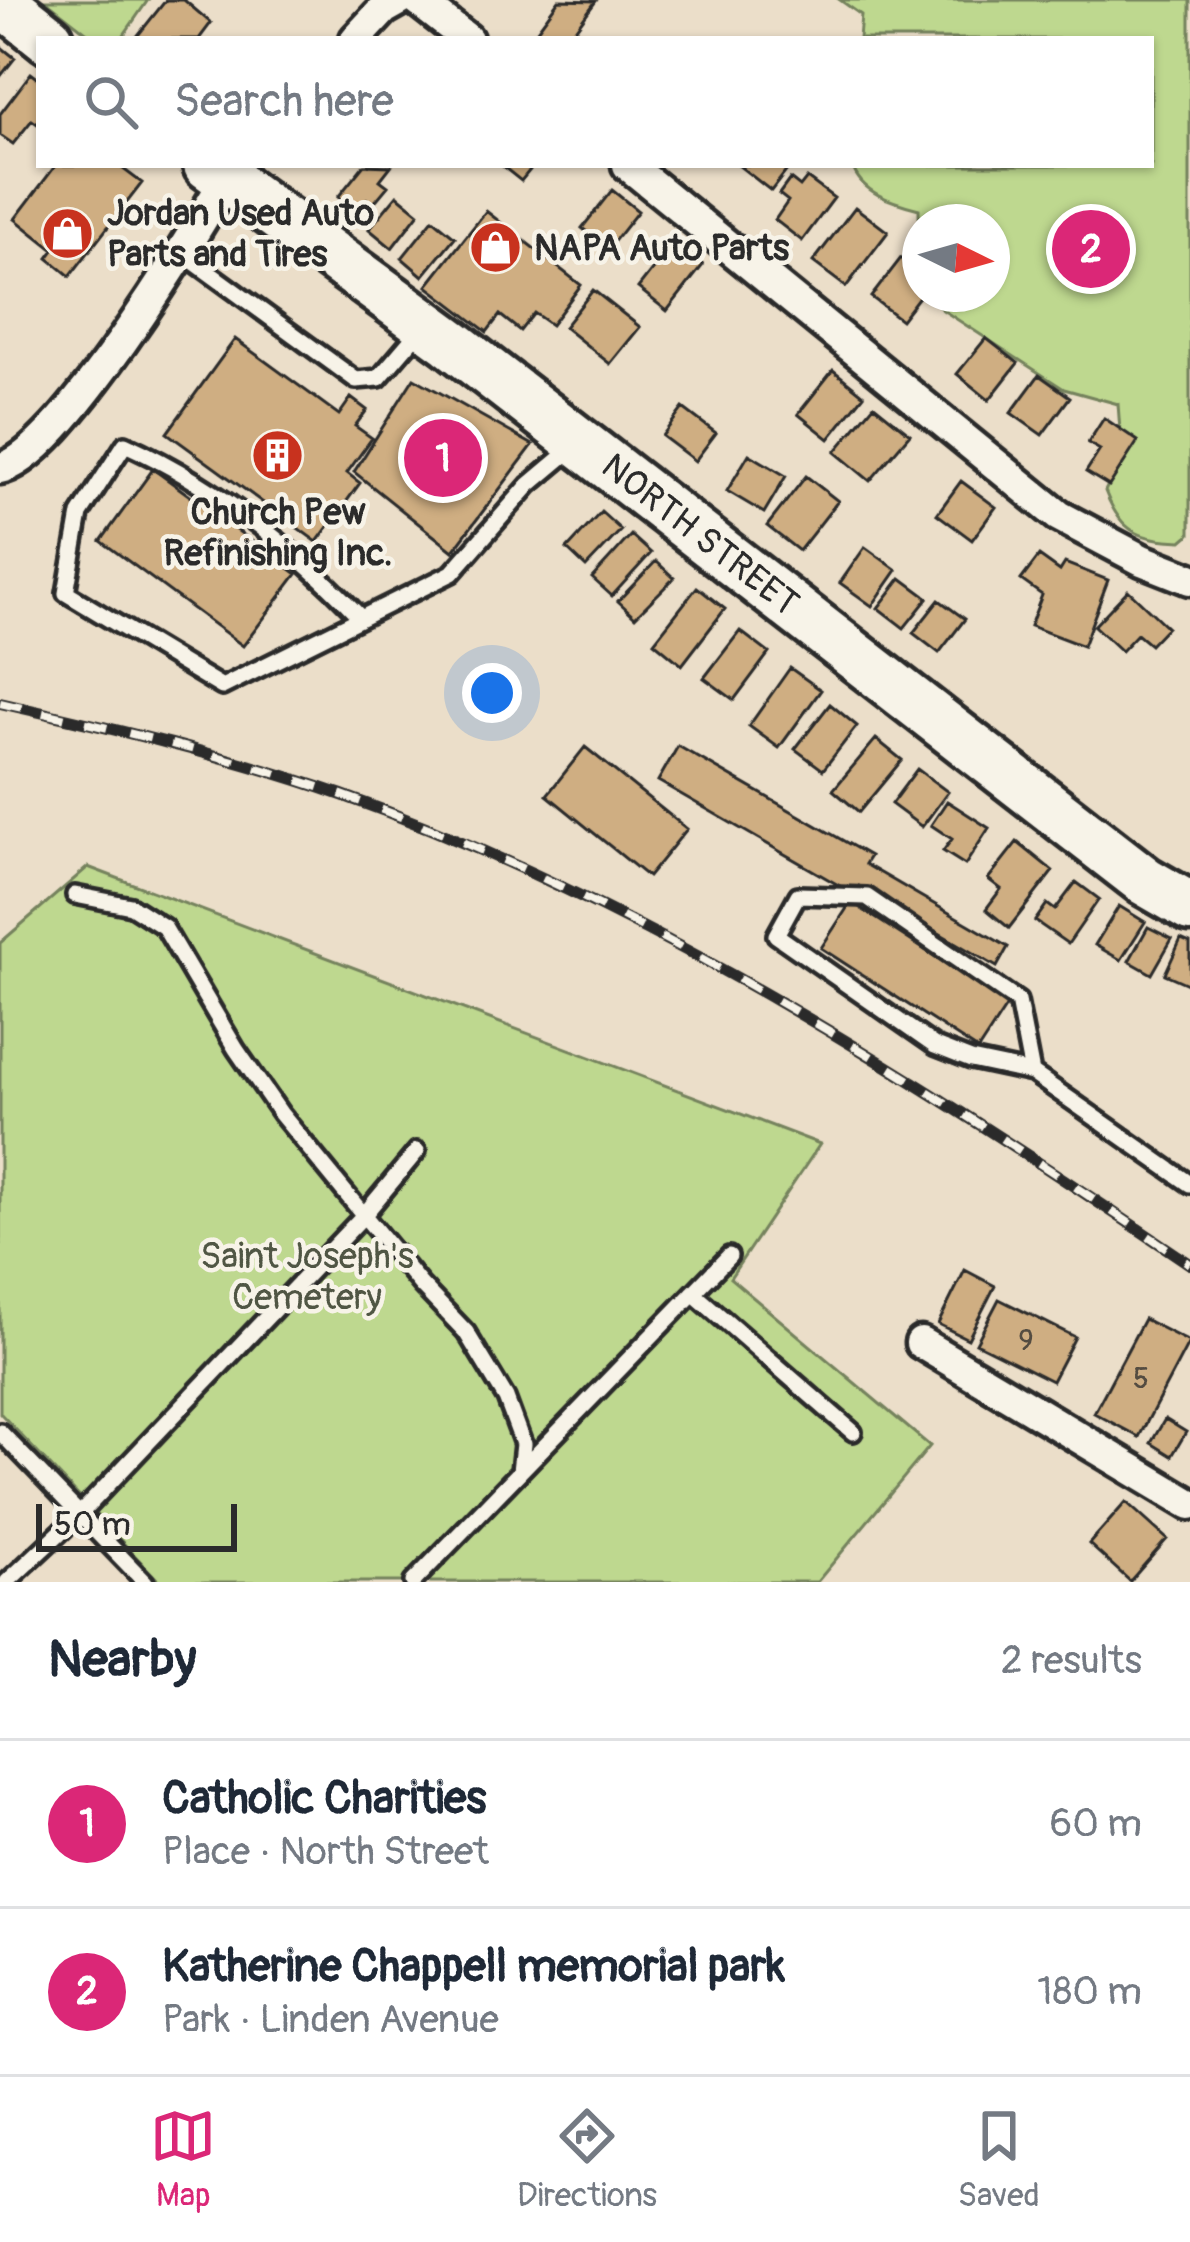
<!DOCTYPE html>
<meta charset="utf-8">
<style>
:root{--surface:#fff;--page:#f6f6f7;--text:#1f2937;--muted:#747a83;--line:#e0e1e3;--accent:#db2777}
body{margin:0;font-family:Pangolin,sans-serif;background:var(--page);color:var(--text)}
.compass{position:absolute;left:902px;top:204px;width:108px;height:108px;border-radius:50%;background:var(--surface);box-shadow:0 3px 9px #0004;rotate:95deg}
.scale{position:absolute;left:36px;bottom:30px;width:201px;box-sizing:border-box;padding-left:12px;border:6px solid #2b2b2b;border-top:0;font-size:33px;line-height:42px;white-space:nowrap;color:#2b2b2b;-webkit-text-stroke:9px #f7f3e8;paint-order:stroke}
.you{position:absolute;left:492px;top:693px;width:42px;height:42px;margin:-30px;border:9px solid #fff;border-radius:50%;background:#1a73e8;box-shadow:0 0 0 18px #1a73e833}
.badge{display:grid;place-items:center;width:78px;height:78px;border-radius:50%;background:var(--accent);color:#fff;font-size:39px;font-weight:700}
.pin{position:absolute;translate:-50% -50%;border:6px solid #fff;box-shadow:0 3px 12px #0006}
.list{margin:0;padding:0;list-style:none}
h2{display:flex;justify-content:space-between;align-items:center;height:156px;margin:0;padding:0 48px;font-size:51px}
h2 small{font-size:39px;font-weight:400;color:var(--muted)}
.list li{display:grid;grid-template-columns:78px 1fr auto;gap:36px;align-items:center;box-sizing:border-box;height:168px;padding:0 48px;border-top:3px solid var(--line)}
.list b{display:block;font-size:45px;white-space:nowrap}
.list p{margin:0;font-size:39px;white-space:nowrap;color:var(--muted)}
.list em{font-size:39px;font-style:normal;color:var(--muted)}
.icon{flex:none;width:66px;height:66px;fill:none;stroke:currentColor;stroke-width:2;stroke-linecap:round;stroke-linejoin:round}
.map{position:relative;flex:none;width:1190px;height:1582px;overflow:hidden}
.search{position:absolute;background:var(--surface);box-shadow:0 3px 9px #0004;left:36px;right:36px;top:36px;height:132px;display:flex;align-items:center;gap:30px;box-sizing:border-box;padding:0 42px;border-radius:0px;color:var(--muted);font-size:45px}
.sheet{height:492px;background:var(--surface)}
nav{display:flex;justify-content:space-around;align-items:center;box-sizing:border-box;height:168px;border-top:3px solid var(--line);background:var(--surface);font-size:33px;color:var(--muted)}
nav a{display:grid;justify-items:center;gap:6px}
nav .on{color:var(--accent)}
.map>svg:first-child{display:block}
.green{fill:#bed88f;stroke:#74825d;stroke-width:3}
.building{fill:#cfae82;stroke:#2b2b2b;stroke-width:3}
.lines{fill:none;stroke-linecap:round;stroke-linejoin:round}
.service-casing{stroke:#2b2b2b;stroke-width:24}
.minor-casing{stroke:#2b2b2b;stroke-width:39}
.primary-casing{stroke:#2b2b2b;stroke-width:57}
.service{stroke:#f7f3e8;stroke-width:15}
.minor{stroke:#f7f3e8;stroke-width:30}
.primary{stroke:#f7f3e8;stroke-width:48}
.rail-casing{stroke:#2b2b2b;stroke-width:12}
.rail{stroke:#f7f3e8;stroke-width:8;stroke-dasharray:22;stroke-linecap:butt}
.labels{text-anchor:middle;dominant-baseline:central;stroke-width:9;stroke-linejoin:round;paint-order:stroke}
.number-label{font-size:30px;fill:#544c41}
.poi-label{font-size:36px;font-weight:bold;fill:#2b2b2b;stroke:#f7f3e8;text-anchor:start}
.street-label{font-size:36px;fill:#2b2b2b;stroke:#f7f3e8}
.park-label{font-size:36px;fill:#505644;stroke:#f7f3e8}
</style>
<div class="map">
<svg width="1190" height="1582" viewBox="0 0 1190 1582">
<rect width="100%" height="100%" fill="#ebdec9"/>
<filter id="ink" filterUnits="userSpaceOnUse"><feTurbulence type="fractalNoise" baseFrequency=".00833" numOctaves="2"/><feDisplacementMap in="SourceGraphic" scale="24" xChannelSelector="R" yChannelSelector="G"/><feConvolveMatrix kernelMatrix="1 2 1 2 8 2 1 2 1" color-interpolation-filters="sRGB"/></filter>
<g filter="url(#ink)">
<!-- green -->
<path class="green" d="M45,0h103l-27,39h-26z
M840,0h350v534l-8,7c-43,-2 -61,-8 -77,-50l17,-34 -4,-53 -54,-15 -123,-80 -11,-15h62v-72h-72v57l-1,-70c-26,-7 -58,-15 -67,-44h299v-126h-292l2,-24z
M88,867l732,277 -90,134 200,168 -113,136h-657l-160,-169v-470z"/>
<!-- building -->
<path class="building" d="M166,0h18l27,23 -12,16h-64z
M559,0l37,1 -28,38h-18l-13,-9z
M0,46l15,12 -15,19z
M31,73l8,6v46l-7,-5 -19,24 -13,-9v-21z
M56,165h62l24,18 -72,93 -22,-18 6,-8 -39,-31z
M364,165l27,1 -11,14 8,6 -15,18 -6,-5 -10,13 -19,-15z
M501,165h33l-13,16z
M738,165h53l-20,26z
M807,178l27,20 -32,43 -27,-21 13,-19 -9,-7 11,-15 10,8z
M612,190l26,21 -30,38 -26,-21z
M397,195l22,18 -27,35 -23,-19z
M855,207l33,25 -42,55 -33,-25z
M486,211l95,74 -30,40 -17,-12 -14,18 -20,-16 -13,17 -60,-46z
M433,219l22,18 -32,39 -21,-18z
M674,242l29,23 -36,46 -29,-23z
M901,258l19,14 1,22 -20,26 -30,-23z
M593,290l47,37 -30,37 -46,-37z
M986,338l32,25 -29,37 -32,-26z
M235,339l104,76 12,-17 16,12 -12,16 17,12 -25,35 13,10 -43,59 -150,-109z
M833,370l31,25 -35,44 -31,-25z
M1039,375l31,22 -28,38 -31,-22z
M414,378l119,67 -80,106 -99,-79z
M874,405l36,29 -40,47 -35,-29z
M683,408l33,25 -21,28 -33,-25z
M1104,418l34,23 -29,45 -23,-14 14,-22 -12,-7z
M749,454l37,22 -22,37 -37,-22z
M153,469l144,105 -54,72 -142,-105z
M806,476l32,25 -39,50 -32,-25z
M961,481l35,26 -24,33 -35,-26z
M601,512l20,18 -35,37 -19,-18z
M631,535l20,18 -39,43 -20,-18z
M865,547l32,23 -25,36 -32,-23z
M1039,556l21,15 5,-8 43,17 -25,66 -53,-20 12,-31 -21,-15z
M656,561l18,17 -39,39 -17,-16z
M901,578l27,20 -24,30 -26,-20z
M697,587l28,22 -43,56 -28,-23z
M1128,590l39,37 -17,18 -13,-11 -16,17 -27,-25z
M939,600l26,19 -26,34 -26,-20z
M740,631l29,22 -35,47 -30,-22z
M790,668l31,22 -42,58 -30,-22z
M830,704l27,22 -34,44 -28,-21z
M876,739l26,21 -43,52 -26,-22z
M678,746l192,110 -5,8 143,83 -11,20 -138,-81 -5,8 -196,-113z
M585,747l102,82 -39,48 -101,-82z
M917,769l31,23 -26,35 -31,-23z
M947,801l42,27 -24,37 -22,-14 9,-12 -21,-14z
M1017,842l36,29 -44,57 -23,-19 15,-20 -13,-10z
M1076,882l23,17 -31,45 -33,-23 12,-17 8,6z
M851,902l157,102 -30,46 -157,-102z
M1119,906l26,16 -24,38 -26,-15z
M1148,927l24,12 -20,35 -23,-13z
M1181,939l9,4v42l-25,-11z
M965,1270l30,16 -27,53 -30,-15z
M999,1299l76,38 -23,44 -76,-38z
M1144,1319l45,23 -50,95 -45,-24z
M1165,1419l21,13 -14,24 -21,-13z
M1126,1502l41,37 -37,42 -41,-37z"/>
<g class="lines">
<defs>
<path id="service" d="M182,253l174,127 23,-2 42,-49
M359,616c-66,-69 -146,-132 -234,-172l-45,70 -14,79 156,94 230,-114 77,-88 44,-37
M75,895l56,11 33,21 72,122 45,65 140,171 45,47 40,66 17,46 -3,27
M1032,1073l-14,-72 -151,-104 -69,-2 -22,40 159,111 36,14 61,13 158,111
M693,1293l160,139
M0,1432l145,150
M7,1582l73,-68 283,-298 54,-65
M413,1582l316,-326"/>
<path id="minor" d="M417,0l50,39
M356,39l28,-30 16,-9
M628,165l431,351 83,44 48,19
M0,468c58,-9 193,-233 226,-289l11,-13
M921,1343l269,161"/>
<path id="primary" d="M0,0l49,39
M208,165l242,177 695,539 45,26"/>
</defs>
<!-- service casing -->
<use href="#service" class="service-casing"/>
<!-- minor casing -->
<use href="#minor" class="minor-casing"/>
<!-- primary casing -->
<use href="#primary" class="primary-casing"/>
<!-- service -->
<use href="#service" class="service"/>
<!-- minor -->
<use href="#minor" class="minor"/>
<!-- primary -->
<use href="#primary" class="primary"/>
<defs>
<path id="rail" d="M0,703c115,26 230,53 342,92 305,109 581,288 848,469"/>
</defs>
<!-- rail casing -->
<use href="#rail" class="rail-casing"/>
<!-- rail -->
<use href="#rail" class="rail"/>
</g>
</g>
<!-- icons -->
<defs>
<symbol id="shop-disc" viewBox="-11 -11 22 22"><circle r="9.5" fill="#c8321e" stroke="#f7f3e8"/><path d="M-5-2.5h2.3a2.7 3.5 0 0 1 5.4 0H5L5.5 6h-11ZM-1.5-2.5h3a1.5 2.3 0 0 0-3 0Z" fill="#fff"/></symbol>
<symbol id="building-disc" viewBox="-11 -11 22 22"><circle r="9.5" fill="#c8321e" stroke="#f7f3e8"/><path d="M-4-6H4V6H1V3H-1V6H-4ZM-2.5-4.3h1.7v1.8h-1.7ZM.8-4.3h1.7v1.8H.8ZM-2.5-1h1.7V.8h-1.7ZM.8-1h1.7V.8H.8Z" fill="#fff"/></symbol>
</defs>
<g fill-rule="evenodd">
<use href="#shop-disc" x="38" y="204" width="59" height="59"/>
<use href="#shop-disc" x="466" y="218" width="59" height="59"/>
<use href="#building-disc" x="248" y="426" width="59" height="59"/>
</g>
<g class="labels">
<!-- number labels -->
<g class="number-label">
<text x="1026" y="1340">9</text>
<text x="1141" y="1378">5</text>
</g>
<!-- poi labels -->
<g class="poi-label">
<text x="107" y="213">Jordan Used Auto<tspan x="107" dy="41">Parts and Tires</tspan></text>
<text x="534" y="248">NAPA Auto Parts</text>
<text x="278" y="512" text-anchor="middle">Church Pew<tspan x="278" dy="41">Refinishing Inc.</tspan></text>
</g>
<!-- street labels -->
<g class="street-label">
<text transform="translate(700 535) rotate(38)">NORTH STREET</text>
</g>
<!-- park labels -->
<g class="park-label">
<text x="307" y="1256">Saint Joseph's<tspan x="307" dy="41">Cemetery</tspan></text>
</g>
</g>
</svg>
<svg class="compass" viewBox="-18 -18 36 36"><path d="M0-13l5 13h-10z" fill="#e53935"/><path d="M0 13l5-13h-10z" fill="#747a83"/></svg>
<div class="scale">50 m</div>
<div class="you"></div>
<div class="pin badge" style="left:443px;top:458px">1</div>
<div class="pin badge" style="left:1091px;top:249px">2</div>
<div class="search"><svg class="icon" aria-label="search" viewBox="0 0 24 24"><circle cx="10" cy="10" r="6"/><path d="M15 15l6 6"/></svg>Search here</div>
</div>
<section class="sheet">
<h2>Nearby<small>2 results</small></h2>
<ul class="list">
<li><span class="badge">1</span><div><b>Catholic Charities</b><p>Place · North Street</p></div><em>60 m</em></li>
<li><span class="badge">2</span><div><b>Katherine Chappell memorial park</b><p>Park · Linden Avenue</p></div><em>180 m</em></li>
</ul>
</section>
<nav>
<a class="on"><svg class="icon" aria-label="map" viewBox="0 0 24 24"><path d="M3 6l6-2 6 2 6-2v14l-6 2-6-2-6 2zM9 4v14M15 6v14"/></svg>Map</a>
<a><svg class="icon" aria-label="directions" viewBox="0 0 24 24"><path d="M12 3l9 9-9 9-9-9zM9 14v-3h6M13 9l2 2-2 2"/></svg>Directions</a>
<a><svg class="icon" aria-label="saved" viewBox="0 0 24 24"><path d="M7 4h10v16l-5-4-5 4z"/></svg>Saved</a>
</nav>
